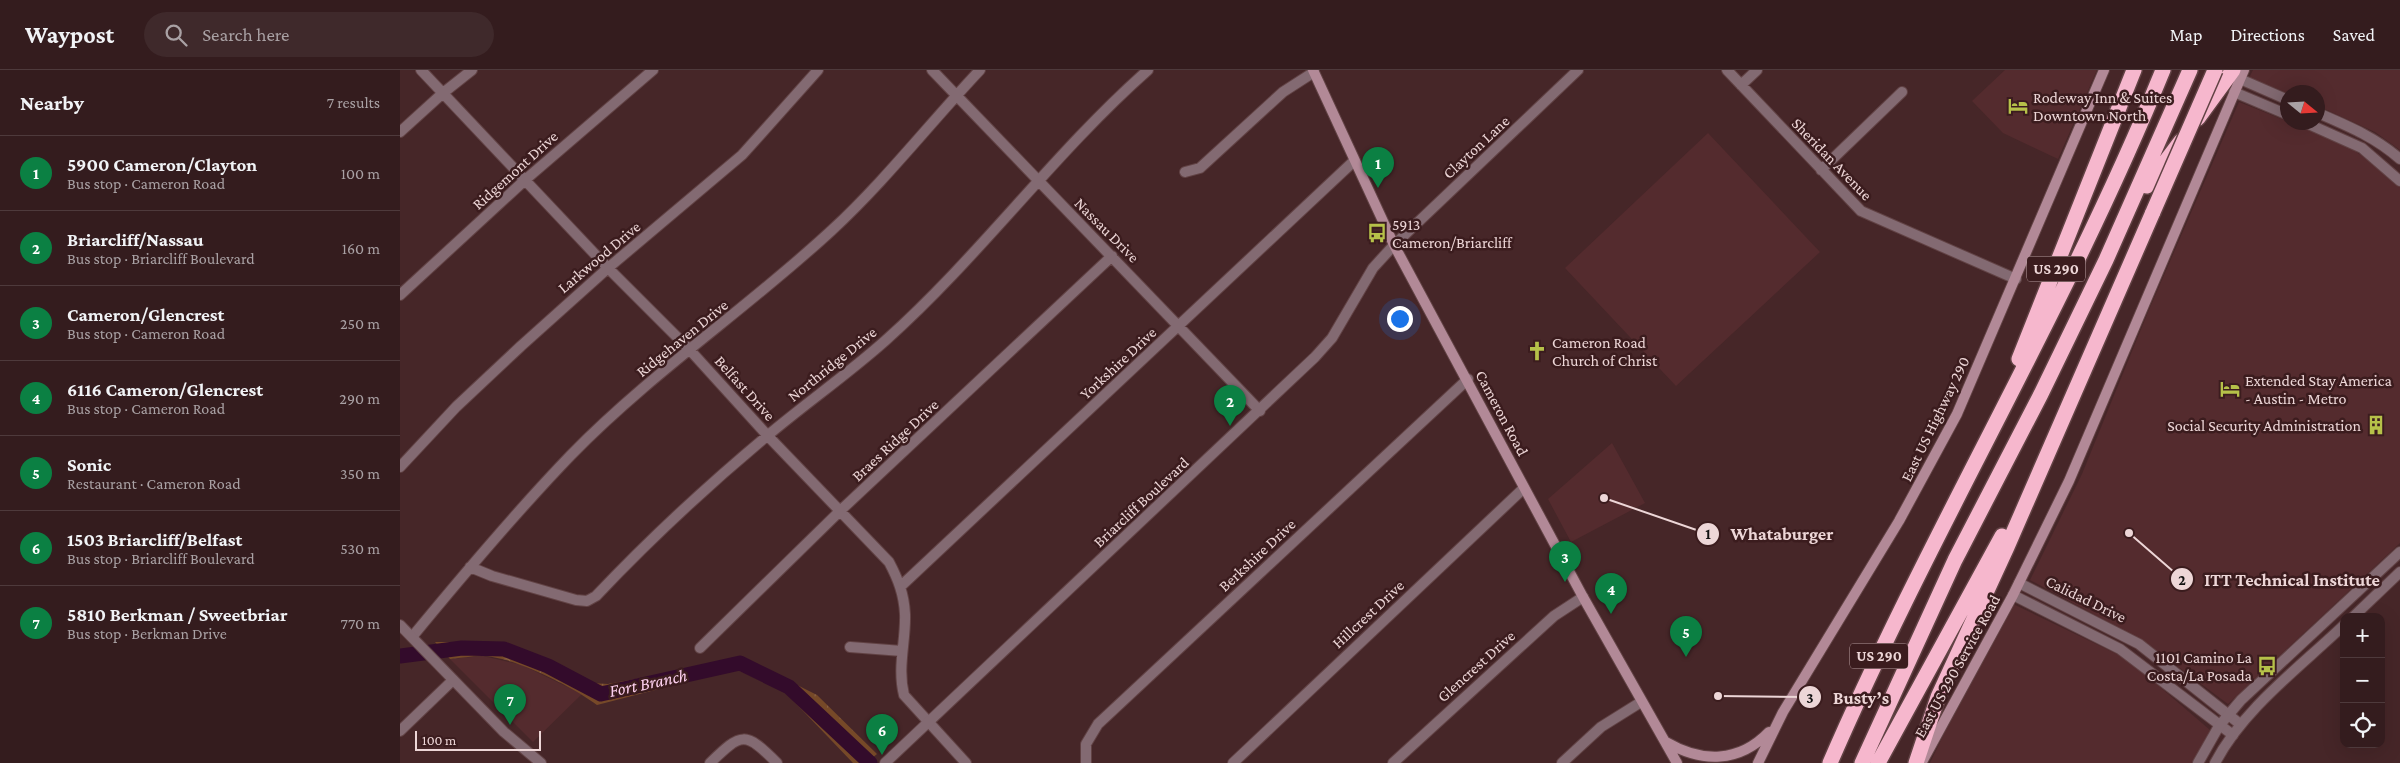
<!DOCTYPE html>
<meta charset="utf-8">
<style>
:root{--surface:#341c1e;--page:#3f292b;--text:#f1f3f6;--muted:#a9a1a4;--line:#4e3a3c;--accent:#0b8043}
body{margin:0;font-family:"Crimson Pro",serif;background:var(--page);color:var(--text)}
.controls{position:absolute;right:15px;bottom:15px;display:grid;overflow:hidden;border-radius:10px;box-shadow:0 5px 20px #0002}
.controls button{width:45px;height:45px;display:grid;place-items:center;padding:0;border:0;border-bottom:1px solid var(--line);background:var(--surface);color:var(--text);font:25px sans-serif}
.compass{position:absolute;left:1880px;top:15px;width:45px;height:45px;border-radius:50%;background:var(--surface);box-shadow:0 5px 20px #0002;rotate:108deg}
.scale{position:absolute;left:15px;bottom:12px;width:126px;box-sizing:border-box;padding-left:5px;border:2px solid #edd6d7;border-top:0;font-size:14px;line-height:18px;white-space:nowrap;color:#edd6d7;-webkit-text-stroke:4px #3b1c1e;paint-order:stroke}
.you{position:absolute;left:999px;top:248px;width:18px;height:18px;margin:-12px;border:4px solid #fff;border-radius:50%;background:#1a73e8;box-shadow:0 0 0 8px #1a73e833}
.badge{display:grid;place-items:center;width:32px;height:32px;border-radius:50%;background:var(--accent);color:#fff;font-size:16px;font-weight:700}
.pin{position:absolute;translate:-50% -41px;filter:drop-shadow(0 1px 2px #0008)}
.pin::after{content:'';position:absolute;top:26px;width:18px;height:15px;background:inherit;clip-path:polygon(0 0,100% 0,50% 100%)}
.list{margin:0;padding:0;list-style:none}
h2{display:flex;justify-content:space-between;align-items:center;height:65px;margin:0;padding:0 20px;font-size:21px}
h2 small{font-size:16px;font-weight:400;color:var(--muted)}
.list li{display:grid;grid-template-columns:32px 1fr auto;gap:15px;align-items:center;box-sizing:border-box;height:75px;padding:0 20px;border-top:1px solid var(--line)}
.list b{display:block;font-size:19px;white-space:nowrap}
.list p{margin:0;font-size:16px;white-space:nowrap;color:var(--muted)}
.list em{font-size:16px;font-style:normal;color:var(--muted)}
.icon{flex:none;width:28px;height:28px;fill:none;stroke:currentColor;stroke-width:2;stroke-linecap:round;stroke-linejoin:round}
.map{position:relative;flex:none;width:2000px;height:693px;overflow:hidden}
header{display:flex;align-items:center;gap:30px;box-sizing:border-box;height:70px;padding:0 25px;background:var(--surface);border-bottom:1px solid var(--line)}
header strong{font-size:24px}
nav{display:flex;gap:28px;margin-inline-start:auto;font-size:18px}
.search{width:350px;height:45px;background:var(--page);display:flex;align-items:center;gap:12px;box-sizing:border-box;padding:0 18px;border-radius:28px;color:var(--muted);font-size:19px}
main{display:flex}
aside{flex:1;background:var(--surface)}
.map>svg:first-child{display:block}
.built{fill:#542b2e}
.forest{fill:url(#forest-crowns)}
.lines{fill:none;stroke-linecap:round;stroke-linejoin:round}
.river{stroke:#330b2b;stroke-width:15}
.minor-casing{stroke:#614244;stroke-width:12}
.tertiary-casing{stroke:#614244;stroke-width:12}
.secondary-casing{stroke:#614244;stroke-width:12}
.motorway-casing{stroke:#614244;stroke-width:18}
.minor{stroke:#836a72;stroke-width:10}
.tertiary{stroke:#836a72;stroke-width:10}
.secondary{stroke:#b28997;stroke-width:10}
.motorway{stroke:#f6b7cd;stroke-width:15}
.motorway-bridge-casing{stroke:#614244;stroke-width:18;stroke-linecap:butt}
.motorway-bridge{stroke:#f6b7cd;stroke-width:15}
.labels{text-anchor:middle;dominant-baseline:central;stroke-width:5;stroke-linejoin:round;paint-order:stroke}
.shield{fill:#3b1c1e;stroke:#b89ea0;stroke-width:1}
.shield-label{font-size:15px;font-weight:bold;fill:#edd6d7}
.poi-label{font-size:16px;fill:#edd6d7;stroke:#3b1c1e;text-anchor:start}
.street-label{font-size:16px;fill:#edd6d7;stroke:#3b1c1e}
.water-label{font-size:18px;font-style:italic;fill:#fdd0ef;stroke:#3b1c1e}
.leader{fill:none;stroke:#edd6d7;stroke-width:2}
.callout-dot{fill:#edd6d7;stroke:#3b1c1e;stroke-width:2}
.mark-label{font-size:15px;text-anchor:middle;font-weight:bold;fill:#111}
.callout-label{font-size:18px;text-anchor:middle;font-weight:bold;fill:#edd6d7;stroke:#3b1c1e;stroke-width:5;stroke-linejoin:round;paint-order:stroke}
</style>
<header>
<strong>Waypost</strong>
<div class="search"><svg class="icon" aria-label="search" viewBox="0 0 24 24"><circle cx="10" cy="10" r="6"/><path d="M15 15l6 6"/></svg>Search here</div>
<nav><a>Map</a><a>Directions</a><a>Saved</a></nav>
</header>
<main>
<aside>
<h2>Nearby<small>7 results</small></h2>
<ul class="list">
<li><span class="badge">1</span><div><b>5900 Cameron/Clayton</b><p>Bus stop · Cameron Road</p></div><em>100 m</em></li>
<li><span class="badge">2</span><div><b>Briarcliff/Nassau</b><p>Bus stop · Briarcliff Boulevard</p></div><em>160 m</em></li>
<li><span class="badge">3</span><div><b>Cameron/Glencrest</b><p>Bus stop · Cameron Road</p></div><em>250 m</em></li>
<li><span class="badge">4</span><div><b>6116 Cameron/Glencrest</b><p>Bus stop · Cameron Road</p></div><em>290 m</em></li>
<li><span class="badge">5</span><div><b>Sonic</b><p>Restaurant · Cameron Road</p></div><em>350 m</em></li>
<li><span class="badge">6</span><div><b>1503 Briarcliff/Belfast</b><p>Bus stop · Briarcliff Boulevard</p></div><em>530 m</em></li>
<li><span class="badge">7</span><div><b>5810 Berkman / Sweetbriar</b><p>Bus stop · Berkman Drive</p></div><em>770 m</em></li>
</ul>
</aside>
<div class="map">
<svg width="2000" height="693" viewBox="0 0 2000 693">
<defs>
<pattern id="forest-crowns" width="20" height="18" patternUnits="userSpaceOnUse" patternTransform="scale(1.25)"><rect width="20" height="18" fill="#764928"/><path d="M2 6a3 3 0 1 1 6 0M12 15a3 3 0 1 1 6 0" fill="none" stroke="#8a6246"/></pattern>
</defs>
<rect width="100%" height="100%" fill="#462628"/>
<!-- built -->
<path class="built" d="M1605,0h92l-39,89 -55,-26 -31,-32z
M1853,0h147v80l-25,-18 -57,-26v-14l-31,1 -38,-15z
M1839,32l103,41 36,23 22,20v357l-172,161 -83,-62 -115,-62 52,-106 66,-162z
M1308,63l112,119 -144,134 -111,-118z
M1212,373l33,60 -74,39 -23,-43z
M1613,534l106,51 20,14 71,61 -18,33h-262l32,-67z
M83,586l39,9 60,29 -49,48 -83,-83z"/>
<!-- forest -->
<path class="forest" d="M35,572h71l38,17 45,24 19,1 137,-25 72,36 60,59 -11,9h-13l-68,-71 -49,-23 -139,36c-25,-19 -85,-49 -115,-49 -11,0 -21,2 -32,3z"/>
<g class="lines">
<!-- river -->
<path class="river" d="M0,586l62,-8 42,1 44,17 53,28 139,-31 49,24 81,76"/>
<defs>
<path id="minor" d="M21,0l187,198 81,81 78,86 122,127c9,17 15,32 16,52 1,27 -8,53 -1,81l62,68
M532,0l328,341
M1327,0l134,141 155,68
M1840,9l48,21
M1341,15l16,-15
M1834,22l54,23
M1918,43c30,13 57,24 82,46
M1904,52l58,26 38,33
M0,62l43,-39 29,-23
M1421,100l81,-78
M785,102l15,-4 83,-76 31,-20
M0,225l125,-115 128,-110
M0,397l56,-60 65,-61 87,-78 134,-113 76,-85
M70,497l22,9 84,24 11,1 9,-5c54,-57 111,-110 171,-160 39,-33 81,-62 119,-96 94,-84 168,-187 262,-270
M1619,513l120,61 101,80
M501,516l453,-425
M1613,525l107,54 113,86
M12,567c51,-62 103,-124 159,-182 81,-83 177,-147 261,-225 53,-49 98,-107 148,-160
M450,577l52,4
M300,578l141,-138 271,-254
M0,661l53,-51
M310,693c32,-31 35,-32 67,0
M686,693v-19l12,-20 370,-345
M833,693l291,-275
M993,693l161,-147 29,-19
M1162,693l39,-36 40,-25"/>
<path id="tertiary" d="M1953,547l47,-45
M0,555l104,107 37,31
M485,693l430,-406 17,-19 41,-70 21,-23 184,-175
M1798,693l21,-37 22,-26 159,-148
M1815,693c28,-54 85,-96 129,-138"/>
<path id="secondary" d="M913,0l81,175 189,352 94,166
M1266,672c36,21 73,21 103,-10
M1522,692l91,-167 56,-114 175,-411
M1358,693l25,-51 116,-191 58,-107 147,-344"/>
<path id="motorway" d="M1798,48l35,-48
M1747,116l34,-45
M1619,289l115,-289
M1430,693c102,-235 236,-455 333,-693
M1462,693l93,-203 86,-166 65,-134 84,-190
M1478,693l124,-227
M1516,693l22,-66 69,-150 146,-335"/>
</defs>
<!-- minor casing -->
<use href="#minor" class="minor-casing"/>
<!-- tertiary casing -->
<use href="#tertiary" class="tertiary-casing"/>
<!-- secondary casing -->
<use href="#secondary" class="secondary-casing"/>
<!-- motorway casing -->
<use href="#motorway" class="motorway-casing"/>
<!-- minor -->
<use href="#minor" class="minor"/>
<!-- tertiary -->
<use href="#tertiary" class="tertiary"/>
<!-- secondary -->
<use href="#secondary" class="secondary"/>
<!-- motorway -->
<use href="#motorway" class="motorway"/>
<defs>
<path id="motorway-bridge" d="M1753,142l62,-142"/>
</defs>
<!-- motorway-bridge casing -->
<use href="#motorway-bridge" class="motorway-bridge-casing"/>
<!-- motorway-bridge -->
<use href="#motorway-bridge" class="motorway-bridge"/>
</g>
<!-- icons -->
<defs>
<symbol id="hotel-bare" viewBox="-9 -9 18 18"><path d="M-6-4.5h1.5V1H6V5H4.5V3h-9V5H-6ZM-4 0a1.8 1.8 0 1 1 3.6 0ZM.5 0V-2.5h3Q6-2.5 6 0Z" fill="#b6c149" stroke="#3b1c1e" stroke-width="2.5" paint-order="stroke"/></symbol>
<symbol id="bus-bare" viewBox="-9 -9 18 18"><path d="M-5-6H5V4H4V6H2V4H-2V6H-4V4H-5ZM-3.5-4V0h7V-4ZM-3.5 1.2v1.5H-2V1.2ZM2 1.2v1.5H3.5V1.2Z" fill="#b6c149" stroke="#3b1c1e" stroke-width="2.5" paint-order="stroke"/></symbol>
<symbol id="church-bare" viewBox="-9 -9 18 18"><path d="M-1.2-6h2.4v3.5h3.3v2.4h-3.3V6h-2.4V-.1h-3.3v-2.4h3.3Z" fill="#b6c149" stroke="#3b1c1e" stroke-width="2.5" paint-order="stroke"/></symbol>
<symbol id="building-bare" viewBox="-9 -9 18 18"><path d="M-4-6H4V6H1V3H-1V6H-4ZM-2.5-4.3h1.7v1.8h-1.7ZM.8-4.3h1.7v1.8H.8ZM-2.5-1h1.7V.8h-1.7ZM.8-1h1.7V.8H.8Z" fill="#b6c149" stroke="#3b1c1e" stroke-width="2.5" paint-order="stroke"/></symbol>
</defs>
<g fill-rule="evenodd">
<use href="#hotel-bare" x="1604" y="22" width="28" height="28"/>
<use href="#bus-bare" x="963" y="149" width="28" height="28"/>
<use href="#church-bare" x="1123" y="267" width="28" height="28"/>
<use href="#hotel-bare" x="1816" y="305" width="28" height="28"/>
<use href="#building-bare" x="1962" y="341" width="28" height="28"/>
<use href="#bus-bare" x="1853" y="582" width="28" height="28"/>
</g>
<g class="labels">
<!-- shield labels -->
<g class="shield">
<rect x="1627" y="186.5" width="58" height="25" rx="4"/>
<rect x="1450" y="573.5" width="58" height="25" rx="4"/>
</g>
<g class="shield-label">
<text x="1656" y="199">US 290</text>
<text x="1479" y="586">US 290</text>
</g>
<!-- poi labels -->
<g class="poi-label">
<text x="1633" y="27">Rodeway Inn &amp; Suites<tspan x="1633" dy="18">Downtown North</tspan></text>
<text x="992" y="154">5913<tspan x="992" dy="18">Cameron/Briarcliff</tspan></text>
<text x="1152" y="272">Cameron Road<tspan x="1152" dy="18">Church of Christ</tspan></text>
<text x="1845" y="310">Extended Stay America<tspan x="1845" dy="18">- Austin - Metro</tspan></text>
<text x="1961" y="355" text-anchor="end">Social Security Administration</text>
<text x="1852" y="587" text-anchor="end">1101 Camino La<tspan x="1852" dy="18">Costa/La Posada</tspan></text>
</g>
<!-- street labels -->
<g class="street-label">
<text transform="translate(1076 77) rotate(-43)">Clayton Lane</text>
<text transform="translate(1432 89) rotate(46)">Sheridan Avenue</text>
<text transform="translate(115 100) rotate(-42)">Ridgemont Drive</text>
<text transform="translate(707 160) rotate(45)">Nassau Drive</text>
<text transform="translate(199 187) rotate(-40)">Larkwood Drive</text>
<text transform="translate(282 268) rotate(-39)">Ridgehaven Drive</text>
<text transform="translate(718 293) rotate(-43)">Yorkshire Drive</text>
<text transform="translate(432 294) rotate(-39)">Northridge Drive</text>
<text transform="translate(345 318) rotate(48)">Belfast Drive</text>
<text transform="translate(1102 343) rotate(62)">Cameron Road</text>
<text transform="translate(1535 349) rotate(-64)">East US Highway 290</text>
<text transform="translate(495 370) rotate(-43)">Braes Ridge Drive</text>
<text transform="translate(741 432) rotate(-43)">Briarcliff Boulevard</text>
<text transform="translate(857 485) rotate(-43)">Berkshire Drive</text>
<text transform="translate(1686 529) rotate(26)">Calidad Drive</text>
<text transform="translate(968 544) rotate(-43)">Hillcrest Drive</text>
<text transform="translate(1076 596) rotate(-42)">Glencrest Drive</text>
<text transform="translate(1557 596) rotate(-61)">East US 290 Service Road</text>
</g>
<!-- water labels -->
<g class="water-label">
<text transform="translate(248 613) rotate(-12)">Fort Branch</text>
</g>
</g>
<!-- callouts -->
<path class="leader" d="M1204 428L1308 464M1729 463L1782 509M1318 626L1410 627"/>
<g class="callout-dot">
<circle cx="1204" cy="428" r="5"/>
<circle cx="1729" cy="463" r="5"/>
<circle cx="1318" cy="626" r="5"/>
<circle cx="1308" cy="464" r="12"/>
<circle cx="1782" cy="509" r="12"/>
<circle cx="1410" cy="627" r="12"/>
</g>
<g class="mark-label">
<text x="1308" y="469">1</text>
<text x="1782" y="515">2</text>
<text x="1410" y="633">3</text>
</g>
<g class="callout-label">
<text x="1382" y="470">Whataburger</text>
<text x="1892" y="516">ITT Technical Institute</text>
<text x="1461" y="634">Busty’s</text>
</g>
</svg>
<div class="controls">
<button>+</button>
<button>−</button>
<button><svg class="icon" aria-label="locate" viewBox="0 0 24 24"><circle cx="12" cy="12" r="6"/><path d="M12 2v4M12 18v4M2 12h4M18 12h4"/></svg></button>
</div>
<svg class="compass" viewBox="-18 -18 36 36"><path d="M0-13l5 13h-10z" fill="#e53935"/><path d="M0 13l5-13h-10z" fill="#a9a1a4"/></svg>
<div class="scale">100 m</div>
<div class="you"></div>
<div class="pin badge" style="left:978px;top:118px">1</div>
<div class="pin badge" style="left:830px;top:356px">2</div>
<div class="pin badge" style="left:1165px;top:512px">3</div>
<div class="pin badge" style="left:1211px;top:544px">4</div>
<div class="pin badge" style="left:1286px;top:587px">5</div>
<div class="pin badge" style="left:482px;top:685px">6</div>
<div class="pin badge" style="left:110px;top:655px">7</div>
</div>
</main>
